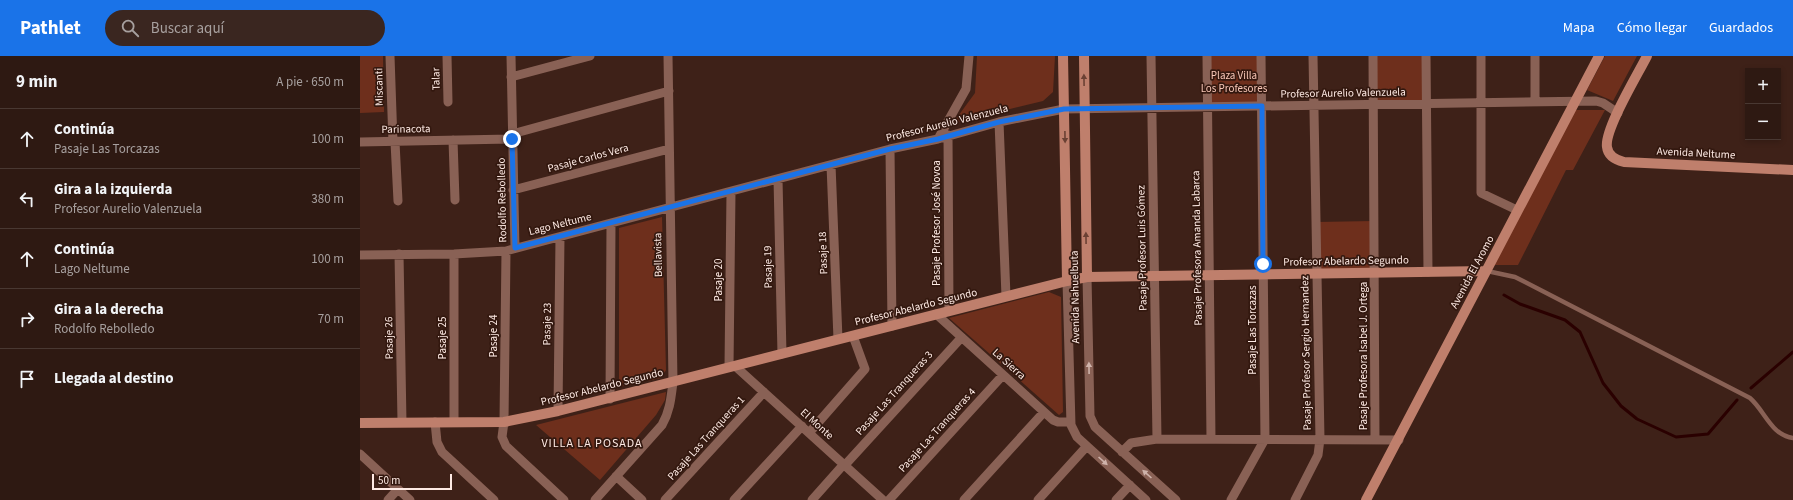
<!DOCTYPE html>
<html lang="es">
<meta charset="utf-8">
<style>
:root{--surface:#2e1912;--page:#3a2620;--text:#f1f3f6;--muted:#a7a09f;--line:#493832;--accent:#1a73e8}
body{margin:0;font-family:"Source Sans 3",sans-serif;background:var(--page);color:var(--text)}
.controls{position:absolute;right:12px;top:12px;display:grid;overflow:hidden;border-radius:0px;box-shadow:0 2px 6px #0003}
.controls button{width:36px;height:36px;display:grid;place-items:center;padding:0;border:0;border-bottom:1px solid var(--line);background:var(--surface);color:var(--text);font:20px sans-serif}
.scale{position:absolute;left:12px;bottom:10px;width:80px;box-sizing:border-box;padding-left:4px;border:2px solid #feeae4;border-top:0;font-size:11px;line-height:14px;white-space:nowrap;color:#feeae4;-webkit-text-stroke:3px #33180f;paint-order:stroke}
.stop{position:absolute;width:12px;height:12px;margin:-9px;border:3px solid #1a73e8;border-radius:50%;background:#fff}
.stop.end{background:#1a73e8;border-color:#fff;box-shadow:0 1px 4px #0008}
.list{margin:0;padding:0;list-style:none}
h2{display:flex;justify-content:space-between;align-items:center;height:52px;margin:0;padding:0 16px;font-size:17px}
h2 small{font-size:13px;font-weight:400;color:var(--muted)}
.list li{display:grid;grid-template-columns:26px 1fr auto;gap:12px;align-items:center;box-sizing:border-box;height:60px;padding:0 16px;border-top:1px solid var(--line)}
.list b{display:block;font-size:15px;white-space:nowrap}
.list p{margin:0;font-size:13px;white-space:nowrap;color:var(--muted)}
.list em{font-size:13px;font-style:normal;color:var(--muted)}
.icon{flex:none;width:22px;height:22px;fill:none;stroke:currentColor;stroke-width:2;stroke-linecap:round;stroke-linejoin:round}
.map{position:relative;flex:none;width:1433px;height:444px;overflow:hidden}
header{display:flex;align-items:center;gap:24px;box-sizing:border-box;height:56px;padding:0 20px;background:var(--accent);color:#fff}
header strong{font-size:19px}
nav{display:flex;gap:22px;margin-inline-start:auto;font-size:14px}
.search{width:280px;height:36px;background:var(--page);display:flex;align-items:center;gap:10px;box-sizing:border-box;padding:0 14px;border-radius:22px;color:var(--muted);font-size:15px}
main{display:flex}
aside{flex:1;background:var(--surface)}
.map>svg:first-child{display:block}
.green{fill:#6e2f1c}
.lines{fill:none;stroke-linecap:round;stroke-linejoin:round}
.stream{stroke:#2a0000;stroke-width:3}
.lane{stroke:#896155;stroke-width:4.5}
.street{stroke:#896155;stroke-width:9}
.secondary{stroke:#bf7f6c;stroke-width:10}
.oneway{fill:#6b4134}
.oneway2{fill:#cfb3ab}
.route{stroke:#1a73e8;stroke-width:5}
.labels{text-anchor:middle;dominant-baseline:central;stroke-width:3.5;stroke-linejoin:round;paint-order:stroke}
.park-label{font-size:11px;fill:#f9c7b7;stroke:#33180f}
.street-label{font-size:11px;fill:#feeae4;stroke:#33180f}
.neighbourhood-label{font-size:12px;letter-spacing:1px;fill:#feeae4;stroke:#33180f}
</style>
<header>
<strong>Pathlet</strong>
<div class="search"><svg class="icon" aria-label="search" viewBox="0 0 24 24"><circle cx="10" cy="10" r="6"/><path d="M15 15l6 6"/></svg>Buscar aquí</div>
<nav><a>Mapa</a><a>Cómo llegar</a><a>Guardados</a></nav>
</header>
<main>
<aside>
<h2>9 min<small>A pie · 650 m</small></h2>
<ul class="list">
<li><svg class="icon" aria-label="ahead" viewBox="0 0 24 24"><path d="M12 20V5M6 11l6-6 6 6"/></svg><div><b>Continúa</b><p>Pasaje Las Torcazas</p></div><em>100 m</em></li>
<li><svg class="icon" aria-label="left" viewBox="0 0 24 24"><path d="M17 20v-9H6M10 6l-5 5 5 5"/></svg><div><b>Gira a la izquierda</b><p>Profesor Aurelio Valenzuela</p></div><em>380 m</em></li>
<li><svg class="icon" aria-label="ahead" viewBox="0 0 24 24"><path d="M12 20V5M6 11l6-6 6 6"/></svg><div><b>Continúa</b><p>Lago Neltume</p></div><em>100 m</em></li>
<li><svg class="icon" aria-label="right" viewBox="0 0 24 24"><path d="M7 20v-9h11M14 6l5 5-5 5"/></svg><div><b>Gira a la derecha</b><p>Rodolfo Rebolledo</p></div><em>70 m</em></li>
<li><svg class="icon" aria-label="arrive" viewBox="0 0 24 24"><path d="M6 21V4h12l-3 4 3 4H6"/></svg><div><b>Llegada al destino</b></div></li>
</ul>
</aside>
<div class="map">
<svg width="1433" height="444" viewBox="0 0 1433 444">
<rect width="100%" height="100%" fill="#3e2118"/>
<!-- green -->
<path class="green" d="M0,0h23l1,56 -24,1z
M617,0h78l-2,36 -10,9 -90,22 22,-30z
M847,0h54l1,50h-55z
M1013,0h53l2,48h-54z
M1245,0h32l-24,45 -26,-11z
M1215,54h30l-32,60h-7l-48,95h-24z
M302,161l4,153 -5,8 -38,8 -4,-7v-151z
M1014,165v52l-57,1 -1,-52z
M689,236l12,5 2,115 -4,3 -110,-97z
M306,336l-1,8 -9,15 -56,65 -64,-55z"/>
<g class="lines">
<!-- stream -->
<path class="stream" d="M1144,239l16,9 45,16 15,12 23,51 18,23 16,13 39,18 32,-3 29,-34
M1391,332l42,-36"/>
<!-- lane -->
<path class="lane" d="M1127,215l28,6 8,4 227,117c15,13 21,37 43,40"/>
<!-- street -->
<path class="street" d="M30,0l3,86
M87,0l1,46
M151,0l4,192
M791,0l6,383
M847,0l4,383
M1013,0l2,383
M1066,0l2,216
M1121,0v137l36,17
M1175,0v46
M151,21l79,-21
M639,66l7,174
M152,78l157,-43
M588,79l1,176
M578,83l28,-50 3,-33
M93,84l2,60
M0,86l152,-3
M35,86l3,59
M530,93l2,177
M471,109l7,174
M418,123l4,175
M153,134l156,-41
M146,195l-2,171 -2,15 4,9 58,54
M39,198l3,168
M94,198v168
M0,199l94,-1 52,-3 384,-102 48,-10 61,-17 65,-13 532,-8 7,2 15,10
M727,221l3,139 5,11 81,73
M707,225l4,144 6,12 69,63
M576,258l117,106 5,2h12
M375,310l148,134
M369,311l2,-175
M250,343l1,-175
M198,355l2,-174
M75,366l2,20 5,10 52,48
M449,377l56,-64 -12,-33
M762,396l9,-9 26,-4 242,1
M0,398l50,46
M485,409l116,-127
M256,420l26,24
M28,444l10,-11
M235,444l67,-75c8,-14 9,-27 11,-43l-5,-326
M305,444l99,-108
M374,444l68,-74
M452,444l32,-36
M529,444l114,-125
M604,444l80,-88
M678,444l49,-54
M756,444l14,-15
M871,444l34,-61 -4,-383
M935,444l23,-45 2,-16 -7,-383"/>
<!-- secondary -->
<path class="secondary" d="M703,0l4,225
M724,0l3,221
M1287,0c-9,18 -43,74 -40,91 1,9 9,13 17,15l169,8
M0,367l144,-1 54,-11 509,-130 20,-4 399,-6
M1006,444l233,-444"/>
</g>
<!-- one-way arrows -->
<defs><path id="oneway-solid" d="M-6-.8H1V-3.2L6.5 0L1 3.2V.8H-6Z"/></defs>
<g class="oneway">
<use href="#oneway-solid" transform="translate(724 24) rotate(-91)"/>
<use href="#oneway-solid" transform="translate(705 81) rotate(89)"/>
<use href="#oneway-solid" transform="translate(726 182) rotate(-91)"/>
</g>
<g class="oneway2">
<use href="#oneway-solid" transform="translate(729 312) rotate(-91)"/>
<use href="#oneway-solid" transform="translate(743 405) rotate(42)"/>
<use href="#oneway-solid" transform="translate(787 418) rotate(-138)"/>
</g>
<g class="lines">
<!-- route -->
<path class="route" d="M152,83l3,109 375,-99 48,-10 61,-17 65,-13 198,-3 1,158"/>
</g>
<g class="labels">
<!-- park labels -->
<g class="park-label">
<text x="874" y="19">Plaza Villa<tspan x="874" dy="13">Los Profesores</tspan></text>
</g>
<!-- street labels -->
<g class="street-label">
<text transform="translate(76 23) rotate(-91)">Talar</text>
<text transform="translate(19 31) rotate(-91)">Miscanti</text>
<text transform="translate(983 37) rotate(-1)">Profesor Aurelio Valenzuela</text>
<text transform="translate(587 67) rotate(-14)">Profesor Aurelio Valenzuela</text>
<text transform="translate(46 73) rotate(-1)">Parinacota</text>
<text transform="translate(1336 97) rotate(3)">Avenida Neltume</text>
<text transform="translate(228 102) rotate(-15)">Pasaje Carlos Vera</text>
<text transform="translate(142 144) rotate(-91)">Rodolfo Rebolledo</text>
<text transform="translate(576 167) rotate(-90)">Pasaje Profesor José Novoa</text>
<text transform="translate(200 168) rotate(-14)">Lago Neltume</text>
<text transform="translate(782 192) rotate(-91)">Pasaje Profesor Luis Gómez</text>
<text transform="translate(837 192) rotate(-91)">Pasaje Profesora Amanda Labarca</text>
<text transform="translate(463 197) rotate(-92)">Pasaje 18</text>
<text transform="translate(298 199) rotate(-91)">Bellavista</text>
<text transform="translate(986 205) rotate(-1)">Profesor Abelardo Segundo</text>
<text transform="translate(408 211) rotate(-91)">Pasaje 19</text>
<text transform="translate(1112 216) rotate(-62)">Avenida El Aromo</text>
<text transform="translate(358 224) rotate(-90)">Pasaje 20</text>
<text transform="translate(715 241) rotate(-91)">Avenida Nahuelbuta</text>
<text transform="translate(556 251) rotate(-14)">Profesor Abelardo Segundo</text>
<text transform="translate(187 268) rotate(-89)">Pasaje 23</text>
<text transform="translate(892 274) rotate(-90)">Pasaje Las Torcazas</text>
<text transform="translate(133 280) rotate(-90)">Pasaje 24</text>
<text transform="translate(29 282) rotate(-91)">Pasaje 26</text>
<text transform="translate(82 282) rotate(-90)">Pasaje 25</text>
<text transform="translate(946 297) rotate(-91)">Pasaje Profesor Sergio Hernandez</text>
<text transform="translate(1003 300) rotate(-90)">Pasaje Profesora Isabel J. Ortega</text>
<text transform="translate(649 308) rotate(42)">La Sierra</text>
<text transform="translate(242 331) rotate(-14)">Profesor Abelardo Segundo</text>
<text transform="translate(534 337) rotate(-48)">Pasaje Las Tranqueras 3</text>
<text transform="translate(457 368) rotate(42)">El Monte</text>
<text transform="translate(577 374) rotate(-48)">Pasaje Las Tranqueras 4</text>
<text transform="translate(346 382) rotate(-48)">Pasaje Las Tranqueras 1</text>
</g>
<!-- neighbourhood labels -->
<g class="neighbourhood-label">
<text x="232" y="387">VILLA LA POSADA</text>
</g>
</g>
</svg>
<div class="controls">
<button>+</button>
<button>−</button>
</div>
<div class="scale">50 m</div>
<div class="stop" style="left:903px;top:208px"></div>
<div class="stop end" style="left:152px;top:83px"></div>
</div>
</main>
